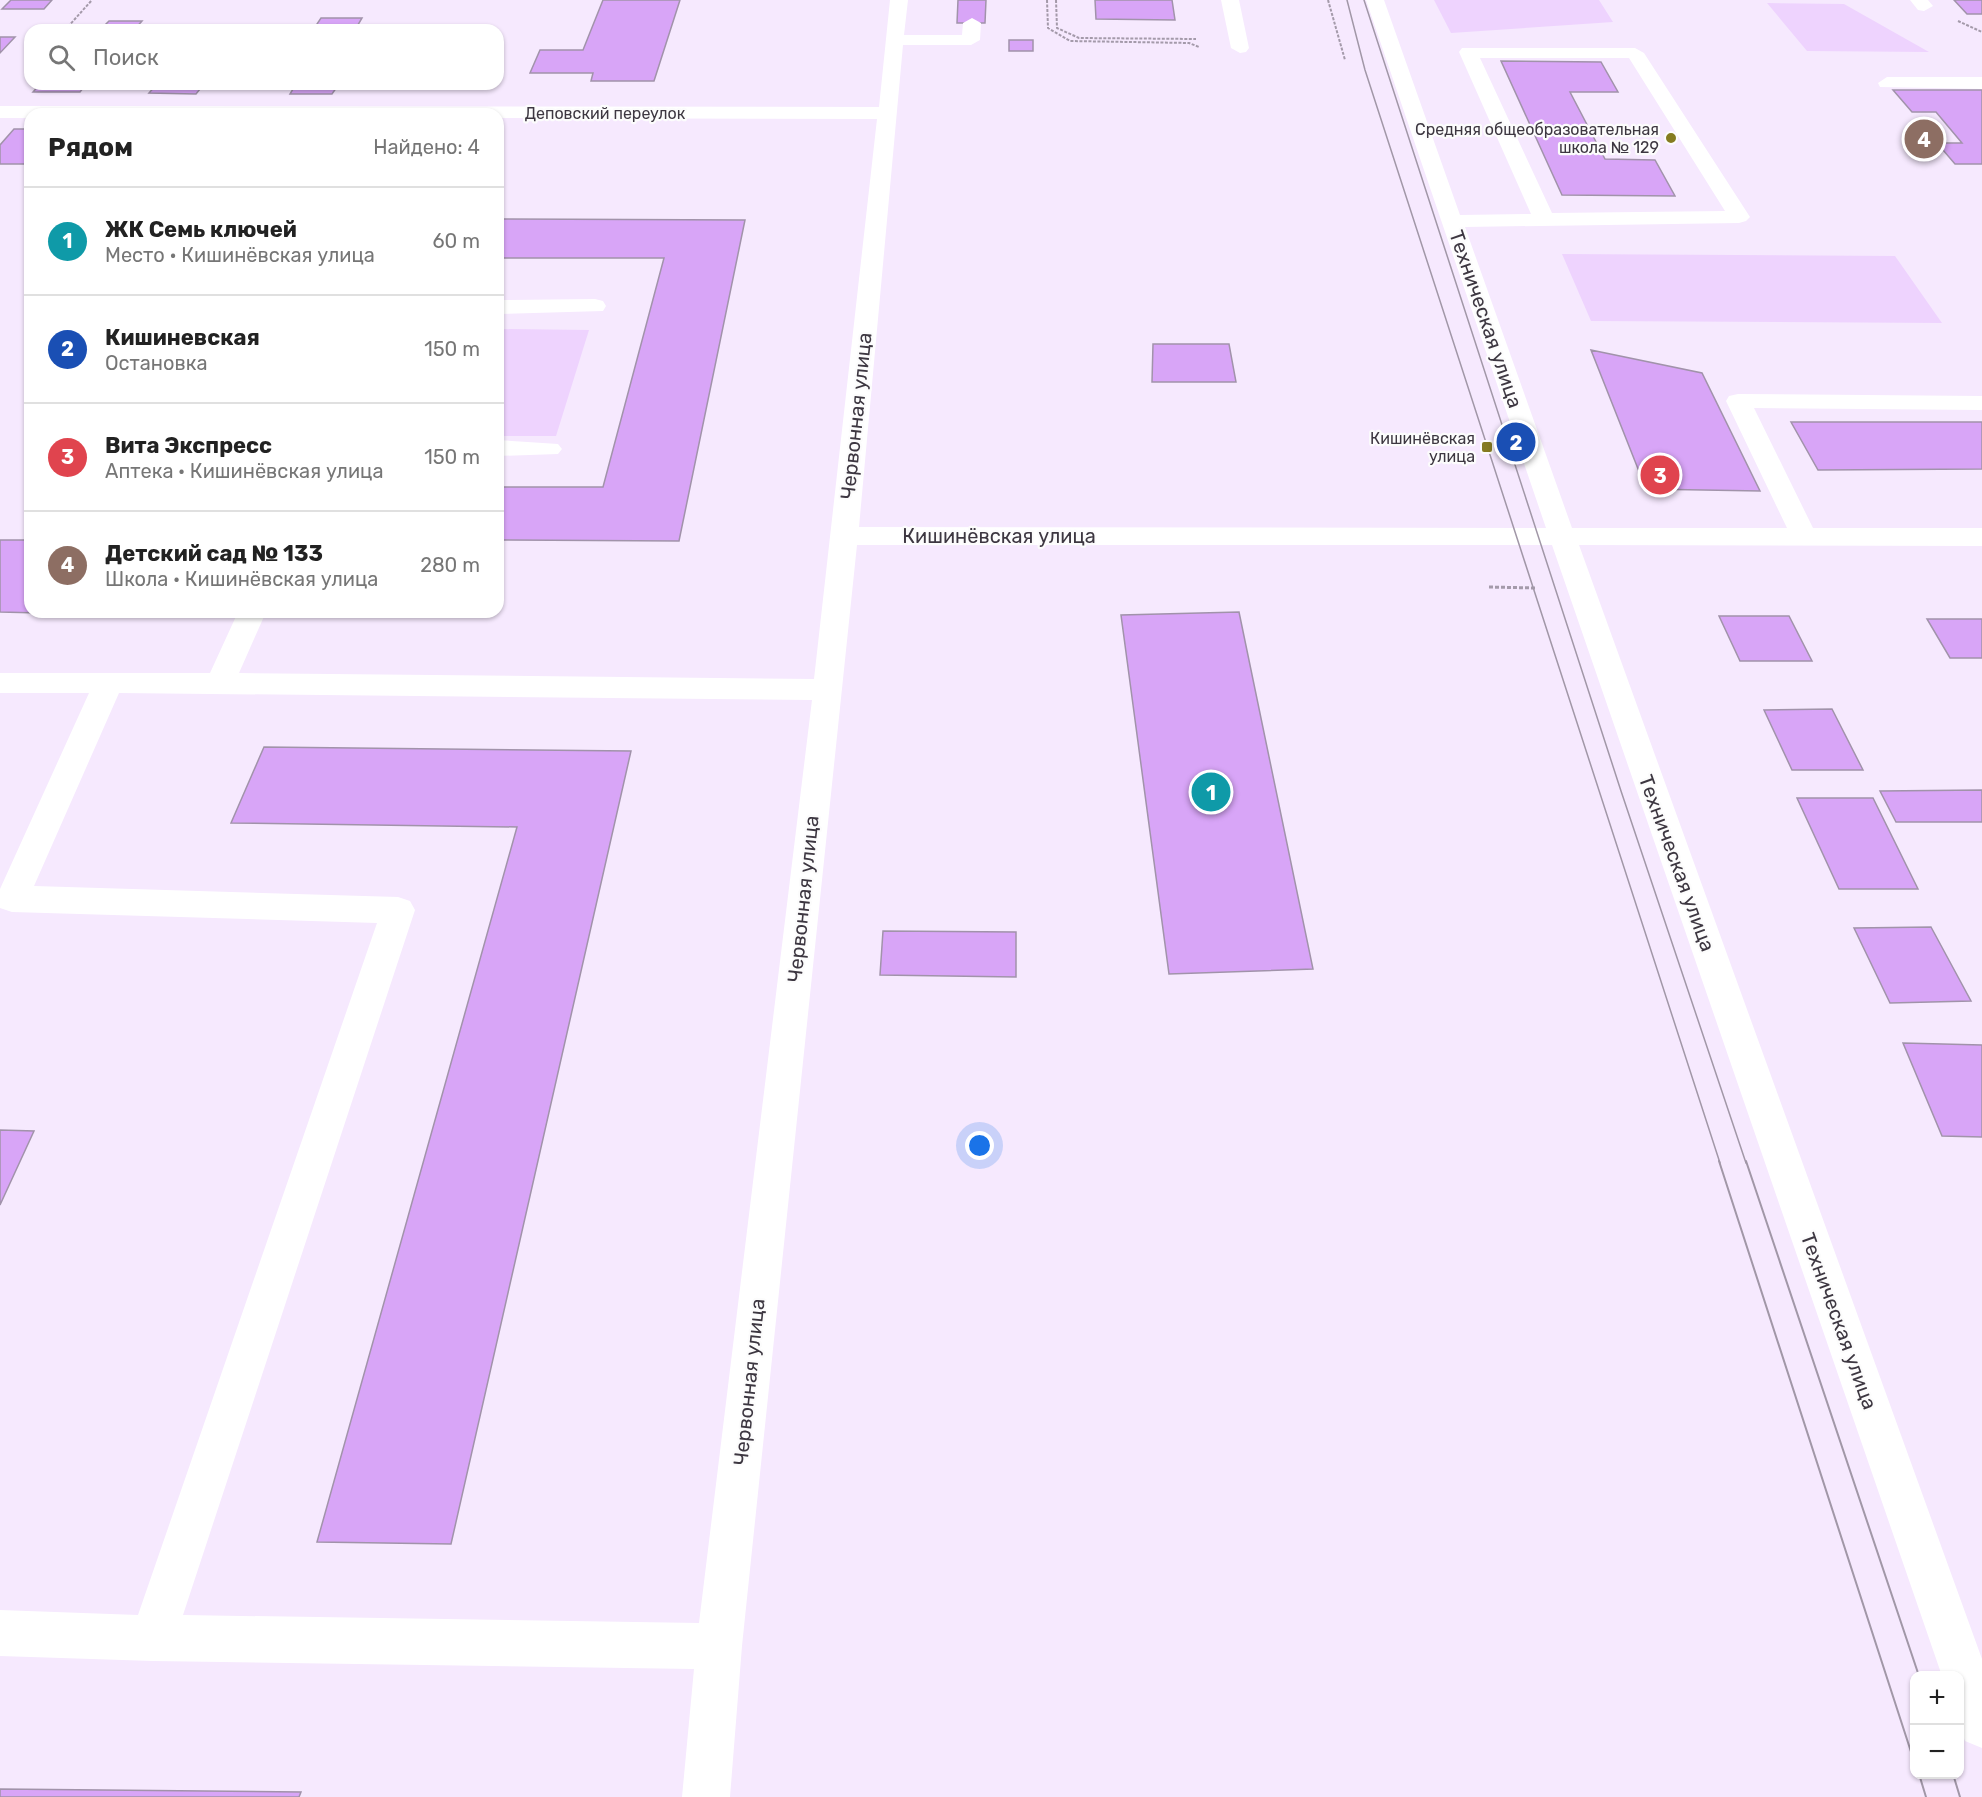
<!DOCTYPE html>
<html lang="ru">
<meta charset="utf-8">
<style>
:root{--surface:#fff;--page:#f6f6f6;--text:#222;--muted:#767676;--line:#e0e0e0;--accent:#111827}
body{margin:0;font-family:Rubik,sans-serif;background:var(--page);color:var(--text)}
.controls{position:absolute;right:18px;bottom:18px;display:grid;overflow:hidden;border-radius:12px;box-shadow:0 2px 4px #0004}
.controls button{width:54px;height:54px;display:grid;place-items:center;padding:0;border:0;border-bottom:2px solid var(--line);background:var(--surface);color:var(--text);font:30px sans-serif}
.you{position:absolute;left:980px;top:1146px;width:21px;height:21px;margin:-15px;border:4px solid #fff;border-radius:50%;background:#1a73e8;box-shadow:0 0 0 9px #1a73e833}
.badge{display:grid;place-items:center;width:39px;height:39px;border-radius:50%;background:var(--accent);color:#fff;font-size:20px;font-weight:700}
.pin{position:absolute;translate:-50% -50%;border:3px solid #fff;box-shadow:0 2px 6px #0006}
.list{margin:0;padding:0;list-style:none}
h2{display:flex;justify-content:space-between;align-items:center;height:78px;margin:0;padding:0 24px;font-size:26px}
h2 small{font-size:20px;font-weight:400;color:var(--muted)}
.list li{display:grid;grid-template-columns:39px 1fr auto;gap:18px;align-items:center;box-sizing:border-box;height:108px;padding:0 24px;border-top:2px solid var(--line)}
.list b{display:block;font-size:22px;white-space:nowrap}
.list p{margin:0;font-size:20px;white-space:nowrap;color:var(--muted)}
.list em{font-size:20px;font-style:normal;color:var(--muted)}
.icon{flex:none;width:33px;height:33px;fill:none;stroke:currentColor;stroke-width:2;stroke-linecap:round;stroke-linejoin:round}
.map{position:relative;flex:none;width:1982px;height:1797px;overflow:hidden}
.search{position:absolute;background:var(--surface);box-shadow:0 2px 4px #0004;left:24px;top:24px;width:480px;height:66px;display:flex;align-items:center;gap:15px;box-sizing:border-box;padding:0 21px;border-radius:18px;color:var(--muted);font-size:22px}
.panel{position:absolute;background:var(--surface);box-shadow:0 2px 4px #0004;left:24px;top:108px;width:480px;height:510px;border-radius:18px}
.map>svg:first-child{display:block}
.green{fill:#eed3fe}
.building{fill:#d8a5f7;stroke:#a193aa;stroke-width:1.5}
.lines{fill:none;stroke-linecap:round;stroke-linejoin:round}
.path-far1{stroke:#a49aaa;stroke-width:2;stroke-dasharray:3 1.5;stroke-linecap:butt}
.path{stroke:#a49aaa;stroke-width:3;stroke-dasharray:4 2;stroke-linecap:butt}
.minor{fill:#fff;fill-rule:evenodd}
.tram-far1{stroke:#a197a7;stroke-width:1.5}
.tram{stroke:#a197a7;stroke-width:2}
.poi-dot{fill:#857b20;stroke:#fcfcfc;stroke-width:2}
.labels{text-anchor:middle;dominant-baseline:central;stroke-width:4.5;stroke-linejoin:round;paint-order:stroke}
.far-street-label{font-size:16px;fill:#3d3741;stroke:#fcfcfc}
.far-poi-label{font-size:16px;fill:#3d3741;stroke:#fcfcfc;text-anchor:end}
.street-label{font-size:20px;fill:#3d3741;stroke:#fcfcfc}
</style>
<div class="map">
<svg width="1982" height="1797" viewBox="0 0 1982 1797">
<rect width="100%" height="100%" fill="#f6e9fe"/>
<!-- green -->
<path class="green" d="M1434,0h165l14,22 -162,11z
M1767,3l77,1 85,48 -122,-1z
M1562,254l333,2 47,67 -351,-2z
M498,329l91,1 -33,106h-58z"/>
<!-- building -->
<path class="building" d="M11,0h41l-8,9h-42z
M603,0h77l-26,81h-63l2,-8h-63l10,-23h43z
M958,0h28l-1,23h-28z
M1095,0h77l3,20 -79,-1z
M1954,0h28v14h-15z
M321,18h41l-7,12h-42z
M109,21h33l-8,9h-34z
M0,37h15l-15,16z
M1009,40h24v11h-24z
M1501,61l100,1 17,30h-48l35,67 50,1 20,36 -113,-1z
M40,84h46l-6,8h-47z
M157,84h47l-8,10 -47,-1z
M296,84h43l-7,10h-42z
M1893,90h89v74h-27l-18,-21h25l-26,-31h-24z
M14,129h16v35h-30v-19z
M498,219l247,1 -66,321 -181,-1v-53h105l61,-229h-166z
M1153,344h76l7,38h-84z
M1591,350l111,23 58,118 -114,-2z
M1791,422h191v47l-164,1z
M0,540h30v72l49,2 -79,-2z
M1239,612l74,357 -144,5 -48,-359z
M1719,616h70l23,45h-72z
M1927,619h55v39h-32z
M1832,709l31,61h-71l-28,-60z
M264,747l367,4 -180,793 -134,-2 200,-715 -286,-4z
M1982,790v32h-86l-16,-31z
M1797,798h76l45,91h-79z
M1931,927l40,74 -81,2 -36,-75z
M883,931l133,1v45l-136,-2z
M1903,1043l79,2v92l-40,-1z
M0,1130l34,1 -34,74z
M0,1789l301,3 -2,5h-299z"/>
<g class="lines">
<!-- path-far1 -->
<path class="path-far1" d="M1047,0l1,28 22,13 119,2 10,4
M1056,0l1,28 22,10 117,1
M1328,0l17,60
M1958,21l24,11
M65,30l27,-30"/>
<!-- path -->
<path class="path" d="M1489,587l47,1"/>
<!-- minor -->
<path class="minor" d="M890,0h18l-4,35h58l1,-12 9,-5 9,5 -1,17 -9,5h-68l-44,482 687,1 -180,-528h18l76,215 71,-1 -72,-162 3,-4h173l9,5 106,164 -4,4 -7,2 -274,4 107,301h215l-61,-127 3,-5 9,-2 244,2v14l-228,-2 59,120h169v18l-403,-1 403,1114v89l-17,-7 -5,-14v-51h-18l-390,-1131h-695l-115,1101 -12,151h-48l12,-128 -541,-8 -153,-5v-46l138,5 239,-692 -365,-11 -12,-4v-19l89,-196h-89v-20h210l28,-61h28l-27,61 575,6 63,-560 -379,-1v-4h-468v4h-30v-12l879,1zM1480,58h149l96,153 -173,2zM119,693l693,7 -113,923 -516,-8 232,-705 -5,-9 -12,-4 -364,-11z
M1221,0h18l10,48 -3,4 -6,1 -9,-5z
M1910,0h18l5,6 -9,5 -6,-1z
M1887,77h95v12l-102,-2 -2,-4z
M595,299l8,2 3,5 -3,5 -105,3v-14z
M498,440l60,4 4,5 -4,5 -60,2z"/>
<!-- tram-far1 -->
<path class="tram-far1" d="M1347,0l18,70 355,1093
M1364,0l257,791 125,372"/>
<!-- tram -->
<path class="tram" d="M1719,1161l195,600
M1746,1161l173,515
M1919,1774l7,23
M1953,1774l7,23"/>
</g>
<!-- markers -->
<g class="poi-dot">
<circle cx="1671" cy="138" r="6"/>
<rect x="1481" y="441" width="12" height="12" rx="3"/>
</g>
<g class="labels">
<!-- far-street labels -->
<g class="far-street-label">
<text x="605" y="113">Деповский переулок</text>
</g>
<!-- far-poi labels -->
<g class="far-poi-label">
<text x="1659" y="129">Средняя общеобразовательная<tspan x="1659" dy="18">школа № 129</tspan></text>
<text x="1475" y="438">Кишинёвская<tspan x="1475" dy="18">улица</tspan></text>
</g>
<!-- street labels -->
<g class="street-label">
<text transform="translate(1486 319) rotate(71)">Техническая улица</text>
<text transform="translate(856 416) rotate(-84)">Червонная улица</text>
<text x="999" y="536">Кишинёвская улица</text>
<text transform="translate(1677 863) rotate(70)">Техническая улица</text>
<text transform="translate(803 899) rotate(-84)">Червонная улица</text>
<text transform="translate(1839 1321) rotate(70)">Техническая улица</text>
<text transform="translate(749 1382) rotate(-84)">Червонная улица</text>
</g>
</g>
</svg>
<div class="controls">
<button>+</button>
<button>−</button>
</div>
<div class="you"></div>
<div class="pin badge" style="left:1211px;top:792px;background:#0f9aa8">1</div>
<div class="pin badge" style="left:1516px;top:442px;background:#1a4fb4">2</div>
<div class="pin badge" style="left:1660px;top:475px;background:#e0444e">3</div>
<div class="pin badge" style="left:1924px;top:139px;background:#8d6e63">4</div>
<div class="search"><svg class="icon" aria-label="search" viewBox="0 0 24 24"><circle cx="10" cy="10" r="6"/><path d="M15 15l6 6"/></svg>Поиск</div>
<section class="panel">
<h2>Рядом<small>Найдено: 4</small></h2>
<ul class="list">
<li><span class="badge" style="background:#0f9aa8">1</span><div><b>ЖК Семь ключей</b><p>Место · Кишинёвская улица</p></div><em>60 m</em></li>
<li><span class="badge" style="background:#1a4fb4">2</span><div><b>Кишиневская</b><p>Остановка</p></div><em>150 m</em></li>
<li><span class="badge" style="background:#e0444e">3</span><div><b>Вита Экспресс</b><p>Аптека · Кишинёвская улица</p></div><em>150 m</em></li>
<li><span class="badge" style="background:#8d6e63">4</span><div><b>Детский сад № 133</b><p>Школа · Кишинёвская улица</p></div><em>280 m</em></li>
</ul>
</section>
</div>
